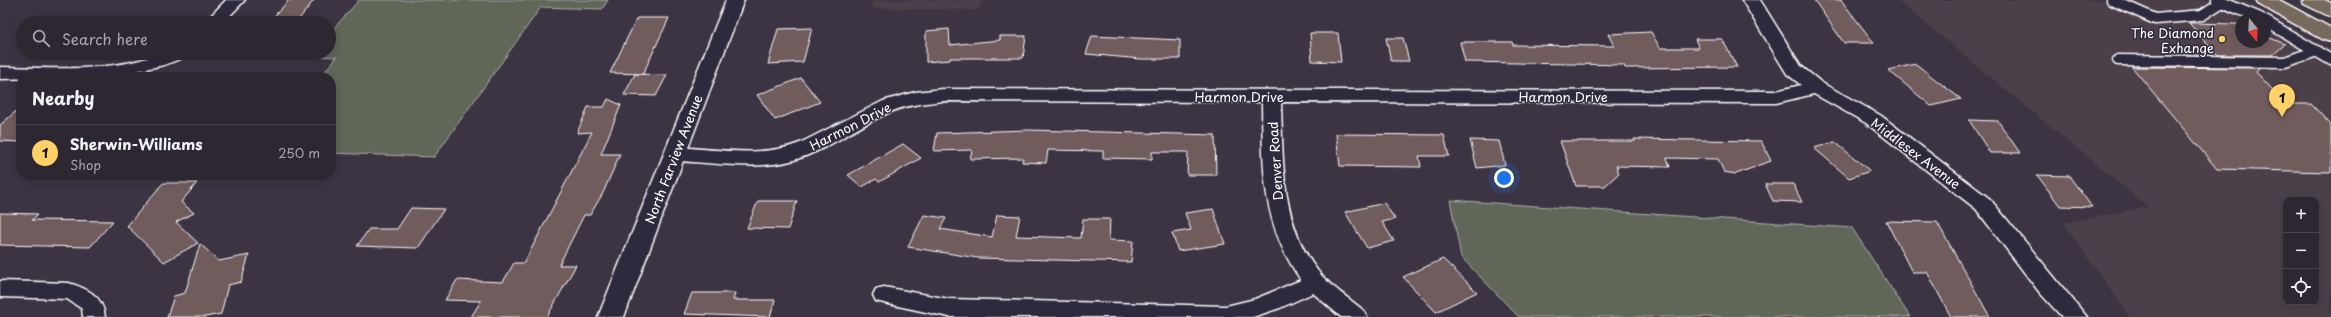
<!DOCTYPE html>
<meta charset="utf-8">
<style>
:root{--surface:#2d2732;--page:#39333e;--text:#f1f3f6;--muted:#a7a5ac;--line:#48444d;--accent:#ffd166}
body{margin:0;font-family:"Playpen Sans",sans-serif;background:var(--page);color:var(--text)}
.controls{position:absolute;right:12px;bottom:12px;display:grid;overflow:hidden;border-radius:8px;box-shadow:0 2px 10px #0003}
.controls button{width:36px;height:36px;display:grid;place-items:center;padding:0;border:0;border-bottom:1px solid var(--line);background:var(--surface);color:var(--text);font:20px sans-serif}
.compass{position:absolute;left:2235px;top:12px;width:36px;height:36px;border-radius:50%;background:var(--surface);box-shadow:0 2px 10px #0003;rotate:162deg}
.you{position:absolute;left:1504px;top:178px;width:14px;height:14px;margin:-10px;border:3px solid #fff;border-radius:50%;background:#1a73e8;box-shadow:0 0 0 6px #1a73e833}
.badge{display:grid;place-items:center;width:26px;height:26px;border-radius:50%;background:var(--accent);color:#111;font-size:13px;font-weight:700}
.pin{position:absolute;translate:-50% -33px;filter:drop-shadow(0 1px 2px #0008)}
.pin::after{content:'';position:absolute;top:21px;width:14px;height:12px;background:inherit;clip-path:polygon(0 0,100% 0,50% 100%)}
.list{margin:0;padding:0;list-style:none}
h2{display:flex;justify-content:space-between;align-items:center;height:52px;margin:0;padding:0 16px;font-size:17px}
h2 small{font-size:13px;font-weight:400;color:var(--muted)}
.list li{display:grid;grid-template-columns:26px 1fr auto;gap:12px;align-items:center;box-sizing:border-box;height:56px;padding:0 16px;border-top:1px solid var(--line)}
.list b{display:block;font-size:15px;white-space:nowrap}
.list p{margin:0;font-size:13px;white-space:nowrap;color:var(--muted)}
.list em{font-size:13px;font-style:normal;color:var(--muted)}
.icon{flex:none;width:22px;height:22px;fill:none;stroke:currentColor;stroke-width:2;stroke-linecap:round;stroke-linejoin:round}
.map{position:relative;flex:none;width:2331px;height:317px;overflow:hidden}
.search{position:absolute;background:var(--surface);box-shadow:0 2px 10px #0003;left:16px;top:16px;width:320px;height:44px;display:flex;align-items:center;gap:10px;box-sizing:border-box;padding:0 14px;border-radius:22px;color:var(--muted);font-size:15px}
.panel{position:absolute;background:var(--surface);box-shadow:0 2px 10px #0003;left:16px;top:72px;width:320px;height:108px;border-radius:16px}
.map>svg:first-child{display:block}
.built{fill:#4b404a;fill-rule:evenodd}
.green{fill:#606659;stroke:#b0b2ac}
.building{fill:#6f5b5c;stroke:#fff}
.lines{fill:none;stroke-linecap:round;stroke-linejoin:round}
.service-casing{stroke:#fff;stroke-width:13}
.minor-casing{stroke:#fff;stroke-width:3}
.tertiary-casing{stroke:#fff;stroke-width:3}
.trunk-casing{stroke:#fff;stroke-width:3}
.service{stroke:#2f2a3d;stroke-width:10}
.minor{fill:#2f2a3d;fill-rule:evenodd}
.tertiary{fill:#2f2a3d;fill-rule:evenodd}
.trunk{fill:#77695c;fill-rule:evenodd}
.poi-dot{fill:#ffd166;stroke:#2f2a3d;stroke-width:1.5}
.labels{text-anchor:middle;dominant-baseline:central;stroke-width:3;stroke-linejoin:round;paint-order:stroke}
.poi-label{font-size:13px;fill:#fff;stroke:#2f2a3d;text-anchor:end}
.street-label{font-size:13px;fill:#fff;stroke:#2f2a3d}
</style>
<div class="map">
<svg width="2331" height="317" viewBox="0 0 2331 317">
<rect width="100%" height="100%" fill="#3c3443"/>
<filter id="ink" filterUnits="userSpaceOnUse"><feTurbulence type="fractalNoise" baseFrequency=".025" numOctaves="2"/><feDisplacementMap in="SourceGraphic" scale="8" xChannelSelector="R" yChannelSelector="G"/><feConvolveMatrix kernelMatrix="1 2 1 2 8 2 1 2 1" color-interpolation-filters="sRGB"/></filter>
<g filter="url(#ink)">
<!-- built -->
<path class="built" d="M873,0h109l-3,10 -108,-2z
M1897,0h345l89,50v267h-201l-67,-94 85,-16zM2241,18h24v24h-24zM2286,200h30v102h-30z"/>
<!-- green -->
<path class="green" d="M359,0h249l-6,9 -61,-2 -107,150 -103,-4v-76h-11l17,-20 -28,-1 3,-3h17v-19z
M1450,200l402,28 58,89h-391l-58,-60z"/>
<!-- building -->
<path class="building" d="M289,0h25l-18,23h-28z
M1814,0h27l33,43h-30z
M637,18h32l-26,56 -33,-1z
M2189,23l47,1 5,2v16h24v-6l20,8 -12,11h-55z
M812,28l-9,34 -35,2 10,-35z
M949,29l1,16 50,-5v-4h26l-3,22h-73v2l-24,2v-31z
M1651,32l9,16h39l-4,-9h27l15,28 -112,1 -1,-3 -159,-3 -5,-20h52l1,3 101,1 -6,-12z
M1310,33h28l3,29 -29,-1z
M1092,36l88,4v19h-39l-55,-5z
M1386,38h17l6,23h-18z
M1916,64l20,16 25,19 -30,7 -43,-36z
M2132,67l128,1 -4,4 30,32h25l20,21v47l-114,-3z
M635,74l32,1 -11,21 -32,-1z
M801,78l19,24 -45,18 -18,-25z
M608,99l13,6 -20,49h19l-17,39 -13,22h-6l-25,50h17l-29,52h-76l10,-16 -36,-1 12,-20 46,2 11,-19h10l68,-131 -15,1 11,-26h16z
M21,107v35l-21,-1v-16z
M1969,120l29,1 22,32h-30z
M1028,130l187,5 1,40h-29l1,-23h-36v7l-49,-1v-7l-55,-1 -2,13 -24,-1 1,-4 -53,1 2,-9 -38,1 3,-18z
M1336,134l108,1 5,21h-30l2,11 -81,-1z
M1634,139l127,2 10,20 -35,13 -12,-2 -6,-13 -51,-1 3,9 -54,-1 3,7 -14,13h-29l-16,-45h75z
M1470,140l29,1 6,24 -28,3z
M1835,142l35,29 -21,7 -35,-30z
M903,144l18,14 -42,24 -3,-3 -14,8 -14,-12z
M2037,175l32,1 23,31 -32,-1z
M163,183h34l-16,19 13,11 -18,9 22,21 -34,19 -37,-36z
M1765,184h28l9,18 -29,-1z
M758,201h39l-9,28 -41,-1z
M1384,203l11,16 -13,3 12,19 -27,7 -22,-36z
M411,208l33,1 -26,39 -61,-2 12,-17h28z
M1213,209l12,35 -47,7 -6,-18 19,-3 -6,-17z
M0,213l38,1 -6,6 81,1 -23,26 -90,-2z
M924,215l22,3 -6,11 52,8 5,-22 23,1 -4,20 65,2 2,-19h27l-1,21 24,1 -2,21 -153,-4 -70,-11z
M1886,221l51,1 53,95h-39l-24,-45h-15z
M200,244l19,17 30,-6 -8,27 -13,3 -7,29 -16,3h-38l7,-21 11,-3z
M1443,259l34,33 -41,20 -33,-35z
M692,293h43l-2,7h42l-5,17 -86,-3z"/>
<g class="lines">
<defs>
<path id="service" d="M2112,0l43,19 47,-4 20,-13
M2217,0l43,18
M2265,21l66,39
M2118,60l167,2 32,-11"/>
<path id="minor" d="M226,0h19l-22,23h-19z
M1742,0h18l41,66 21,17 58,32 110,84 97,118h-25l-22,-24 -64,-84 -110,-86 -52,-29 -38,9 -495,-1c2,59 -1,126 41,174 12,13 28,23 42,35l3,6h-26l-28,-24 -33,15 -27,9h-304l-65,-14 -8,-2 -3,-6 3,-6 8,-2 65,12 277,7 29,-7 41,-17 5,-2c-40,-56 -38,-113 -39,-178l-319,-1c-15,2 -30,3 -45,8 -36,13 -67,40 -104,51 -35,11 -83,2 -119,1l-7,-2 -3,-5 3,-5 7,-2c41,2 86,11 125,-4l83,-42 32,-9 28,-3 833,2 25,-6 -14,-11z
M162,53h26l-3,4 -21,8 -51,11 -113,3v-12c54,1 111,6 162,-14z
M0,281l69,2c19,6 34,13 36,34h-22l-1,-8 -15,-10 -67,-2z"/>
<path id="tertiary" d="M726,0h18l-120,317h-26z"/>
<path id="trunk" d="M2256,0h23l52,28v14l-7,-2 -66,-36z
M2302,0h23l6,3v14l-27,-13z"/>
</defs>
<!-- service casing -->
<use href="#service" class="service-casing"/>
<!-- minor casing -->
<use href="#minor" class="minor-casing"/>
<!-- tertiary casing -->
<use href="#tertiary" class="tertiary-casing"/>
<!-- trunk casing -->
<use href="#trunk" class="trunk-casing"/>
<!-- service -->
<use href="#service" class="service"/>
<!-- minor -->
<use href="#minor" class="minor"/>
<!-- tertiary -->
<use href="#tertiary" class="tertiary"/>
<!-- trunk -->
<use href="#trunk" class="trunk"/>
</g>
</g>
<!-- markers -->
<circle class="poi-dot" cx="2222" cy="39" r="4"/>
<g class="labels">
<!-- poi labels -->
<g class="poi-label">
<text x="2214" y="32">The Diamond<tspan x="2214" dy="15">Exhange</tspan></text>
</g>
<!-- street labels -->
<g class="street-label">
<text x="1239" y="96">Harmon Drive</text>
<text x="1563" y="96">Harmon Drive</text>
<text transform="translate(850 126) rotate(-27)">Harmon Drive</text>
<text transform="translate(1916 153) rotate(37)">Middlesex Avenue</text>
<text transform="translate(673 159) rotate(-69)">North Farview Avenue</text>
<text transform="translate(1275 161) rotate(-94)">Denver Road</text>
</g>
</g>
</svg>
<div class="controls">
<button>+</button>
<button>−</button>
<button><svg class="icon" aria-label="locate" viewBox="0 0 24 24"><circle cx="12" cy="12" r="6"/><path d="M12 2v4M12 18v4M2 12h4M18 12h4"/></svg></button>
</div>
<svg class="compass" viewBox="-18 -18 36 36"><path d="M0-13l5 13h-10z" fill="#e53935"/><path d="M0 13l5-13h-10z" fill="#a7a5ac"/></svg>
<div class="you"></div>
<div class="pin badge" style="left:2282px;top:117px">1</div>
<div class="search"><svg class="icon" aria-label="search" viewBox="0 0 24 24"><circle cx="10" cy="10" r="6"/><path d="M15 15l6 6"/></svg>Search here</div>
<section class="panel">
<h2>Nearby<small></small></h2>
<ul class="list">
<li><span class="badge">1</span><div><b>Sherwin-Williams</b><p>Shop</p></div><em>250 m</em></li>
</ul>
</section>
</div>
